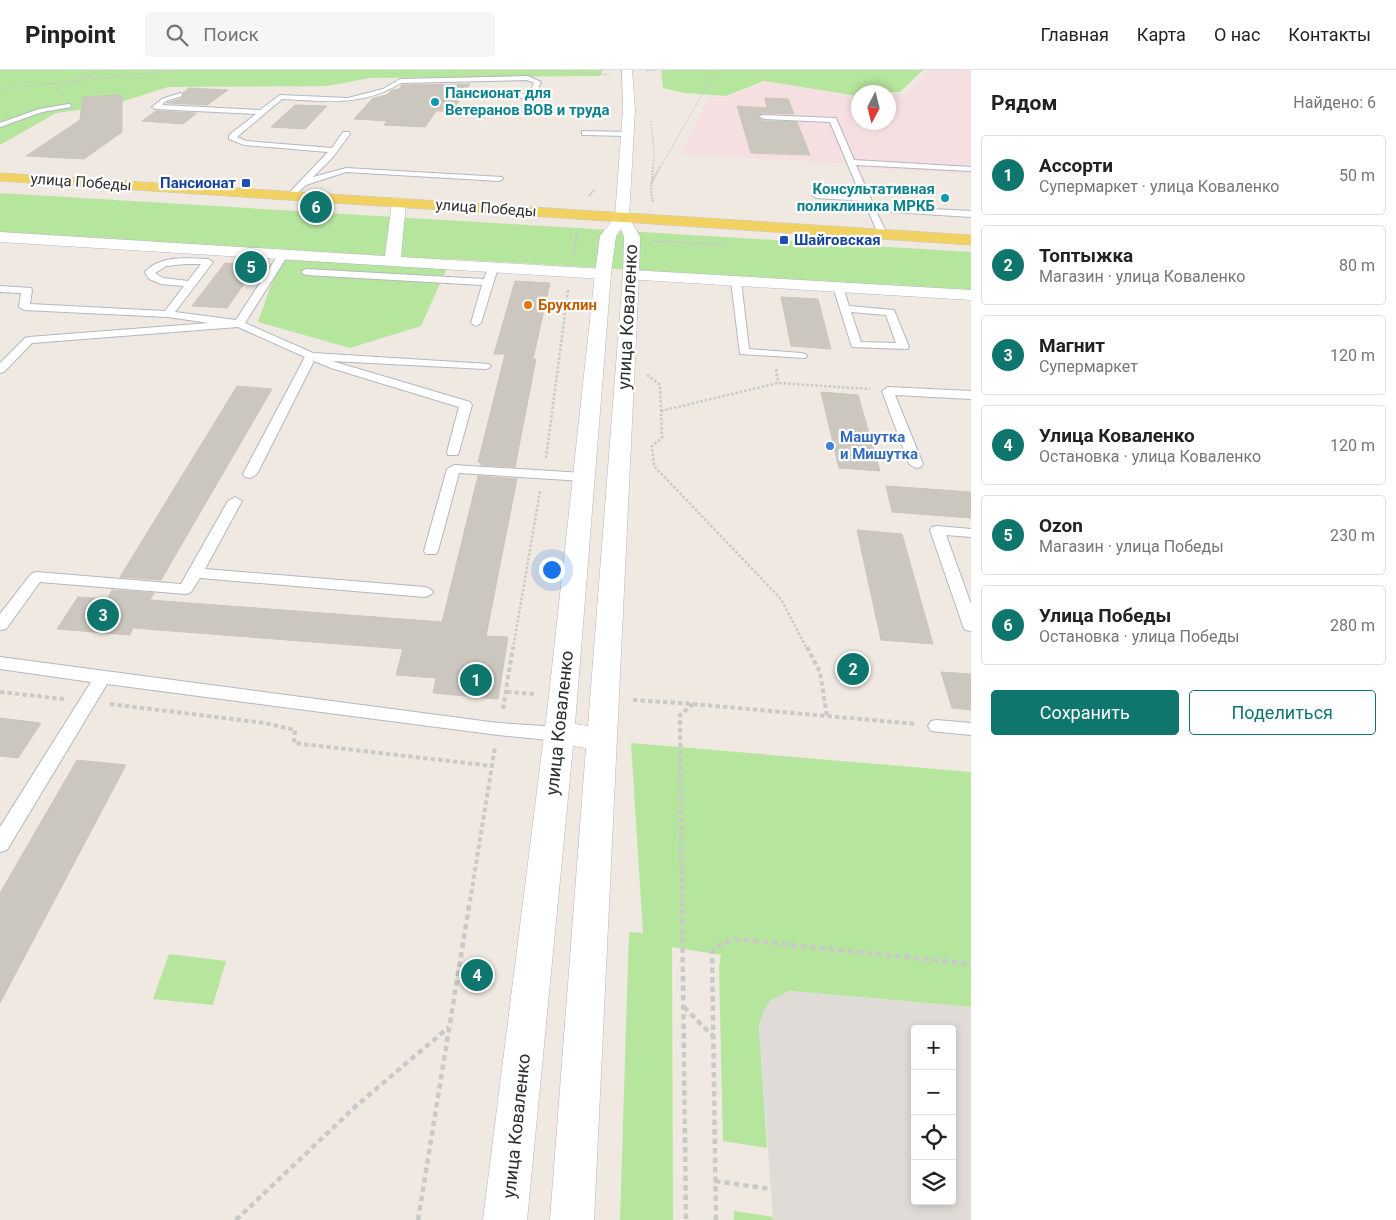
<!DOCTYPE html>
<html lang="ru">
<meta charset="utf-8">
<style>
:root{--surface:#fff;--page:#f6f6f6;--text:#222;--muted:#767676;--line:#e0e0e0;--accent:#0f766e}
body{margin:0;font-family:Roboto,sans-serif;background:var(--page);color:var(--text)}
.controls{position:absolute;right:15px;bottom:15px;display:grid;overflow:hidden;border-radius:5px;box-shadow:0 2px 8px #0003}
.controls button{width:45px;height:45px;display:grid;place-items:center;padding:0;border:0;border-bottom:1px solid var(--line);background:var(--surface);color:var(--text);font:25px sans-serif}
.compass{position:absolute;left:851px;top:15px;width:45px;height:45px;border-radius:50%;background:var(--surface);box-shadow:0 2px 8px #0003;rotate:187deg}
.you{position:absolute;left:551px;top:499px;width:18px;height:18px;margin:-12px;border:4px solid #fff;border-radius:50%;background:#1a73e8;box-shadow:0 0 0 8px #1a73e833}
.badge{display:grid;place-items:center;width:32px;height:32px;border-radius:50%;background:var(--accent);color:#fff;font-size:16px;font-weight:700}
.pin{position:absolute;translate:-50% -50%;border:2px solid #fff;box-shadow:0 1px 5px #0006}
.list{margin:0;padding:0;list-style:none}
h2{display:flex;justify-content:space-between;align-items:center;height:65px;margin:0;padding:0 20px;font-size:21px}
h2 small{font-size:16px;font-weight:400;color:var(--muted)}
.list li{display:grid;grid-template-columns:32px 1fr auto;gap:15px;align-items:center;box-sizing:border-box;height:80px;margin:0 10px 10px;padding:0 10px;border:1px solid var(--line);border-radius:5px}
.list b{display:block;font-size:19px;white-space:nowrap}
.list p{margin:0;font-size:16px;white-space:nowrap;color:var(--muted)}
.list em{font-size:16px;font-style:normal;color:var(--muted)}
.actions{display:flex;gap:10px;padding:15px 20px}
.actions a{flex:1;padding:11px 0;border:1px solid var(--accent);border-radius:5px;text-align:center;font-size:18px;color:var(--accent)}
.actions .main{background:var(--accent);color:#fff}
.icon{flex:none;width:28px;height:28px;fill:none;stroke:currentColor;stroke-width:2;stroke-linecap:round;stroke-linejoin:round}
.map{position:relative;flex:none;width:971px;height:1150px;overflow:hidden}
header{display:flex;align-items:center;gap:30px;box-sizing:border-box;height:70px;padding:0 25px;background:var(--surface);border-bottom:1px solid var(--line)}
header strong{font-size:24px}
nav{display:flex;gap:28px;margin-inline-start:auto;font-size:18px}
.search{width:350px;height:45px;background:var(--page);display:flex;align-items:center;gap:12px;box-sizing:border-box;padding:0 18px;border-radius:5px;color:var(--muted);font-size:19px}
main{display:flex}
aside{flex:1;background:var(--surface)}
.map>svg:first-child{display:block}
.medical{fill:#f5dfe0}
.green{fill:#b6e59e}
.plaza{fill:#dfdcd8;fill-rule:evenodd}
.building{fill:#cbc7bf;stroke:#cbc5ba}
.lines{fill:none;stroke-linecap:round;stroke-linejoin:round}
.lane-casing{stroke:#b4b7c1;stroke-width:2}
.street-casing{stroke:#b4b7c1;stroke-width:1}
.secondary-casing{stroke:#b4b7c1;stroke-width:1}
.primary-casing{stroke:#c9c9c9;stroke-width:1}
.path-far4{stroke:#c9c9c9;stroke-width:1;stroke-dasharray:2 1;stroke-linecap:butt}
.path-far3{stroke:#c9c9c9;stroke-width:2;stroke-dasharray:2 1;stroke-linecap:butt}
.path-far2{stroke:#c9c9c9;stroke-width:2.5;stroke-dasharray:2.5 2;stroke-linecap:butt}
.path-far1{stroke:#c9c9c9;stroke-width:4;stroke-dasharray:4.5 3;stroke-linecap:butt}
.path{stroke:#c9c9c9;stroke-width:4.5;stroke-dasharray:5.5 4;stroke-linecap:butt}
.lane{fill:#fff;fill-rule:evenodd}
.street{fill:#fff;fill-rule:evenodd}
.secondary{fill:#fff;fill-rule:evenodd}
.primary{fill:#f2d163;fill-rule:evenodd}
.culture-dot{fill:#0f9aa8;stroke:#fff;stroke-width:2}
.transit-dot{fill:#1a4fb4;stroke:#fff;stroke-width:2}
.food-dot{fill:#e8710a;stroke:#fff;stroke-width:2}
.shop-dot{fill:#3f7fe0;stroke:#fff;stroke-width:2}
.labels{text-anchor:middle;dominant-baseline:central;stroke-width:4.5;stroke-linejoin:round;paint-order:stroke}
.far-culture-label{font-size:15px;font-weight:bold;fill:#0d838f;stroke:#fff;text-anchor:start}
.far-street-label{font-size:15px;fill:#2e2e2e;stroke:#fff}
.far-transit-label{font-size:15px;font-weight:bold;fill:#164399;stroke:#fff;text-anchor:end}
.far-food-label{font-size:15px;font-weight:bold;fill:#c56008;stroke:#fff;text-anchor:start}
.far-shop-label{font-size:15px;font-weight:bold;fill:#366cbe;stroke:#fff;text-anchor:start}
.street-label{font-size:18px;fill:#2e2e2e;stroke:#fff}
</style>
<header>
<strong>Pinpoint</strong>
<div class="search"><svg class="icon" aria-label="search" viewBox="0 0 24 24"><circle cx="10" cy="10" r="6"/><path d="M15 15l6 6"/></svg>Поиск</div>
<nav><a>Главная</a><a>Карта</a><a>О нас</a><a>Контакты</a></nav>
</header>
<main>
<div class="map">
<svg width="971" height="1150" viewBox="0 0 971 1150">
<rect width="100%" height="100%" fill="#efe9e1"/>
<!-- medical -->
<path class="medical" d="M929,0h42v104l-103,-6 -29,-5 -158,-9 29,-57h18l38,-15 92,15v25h30l1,-27 17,-2z"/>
<!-- green -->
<path class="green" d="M0,0h603l-3,6 -230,2 -43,8 -159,1 -60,19 -52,7 -56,32z
M661,0h262l-23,22h-42v4l-94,-15 -38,15 -41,-3 -22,-5z
M0,123l971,59v38l-520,-31 -30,67 -71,22 -92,-26 25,-71 -283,-17z
M631,673l340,29v235l-181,-16c-18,8 -26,16 -31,35l8,122 -44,-7 -4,-174 2,-12 -49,-8 1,273h-53l9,-288 14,1z
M169,884l57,7 -13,44 -60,-6z
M734,1141l39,6v3h-39z"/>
<!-- plaza -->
<path class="plaza" d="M790,921l181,16v213h-198l-14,-194 4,-14 7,-11zM915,959h37v172h-37z"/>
<!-- building -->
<path class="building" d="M470,14l-6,9h-7l-4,3 6,5 -7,10h-16l-11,16 -41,-2 3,-4 -33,-2 19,-21 14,-3 5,-5 7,-1 3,-4z
M189,18l39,2 -21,15 -40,-2 16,-5v-5z
M122,25v37l-38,27 -58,-3 54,-36 3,-23z
M765,28l23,1 6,15 -33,-1 -3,5 6,3 33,1 13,33 -59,-2 -14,-47 30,2z
M295,35l32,1 -22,23 -34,-2z
M156,41l41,2 -14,11 -41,-3z
M225,193l32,2 -30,43 -35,-2z
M515,211l35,2 -17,76h3l-21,108 -34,-2v-2l-3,-1 27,-108h-11z
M781,227l37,2 13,50 -40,-3z
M237,316l35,3 -111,191 -41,-3z
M821,322l37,3 22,76 -41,-3z
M478,406l39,3 -31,157 22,1 -10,62 -65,-6 3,-15 -40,-3 7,-26 -270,-21 -3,7 -73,-6 21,-32 29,2 5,-9 42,3 -4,7 292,22z
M886,416l85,6v26l-79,-6z
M857,460l45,4 31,110 -52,-4z
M941,602l30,2v36l-19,-2z
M0,648l41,5 -23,35 -18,-2z
M77,690l49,5 -126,238v-110z"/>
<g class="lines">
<defs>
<path id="lane" d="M528,6l13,6 -7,14 -3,2 -73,1 -3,-2 3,-2 71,-1 5,-11 -7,-3 -126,3c-39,24 -75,18 -119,16l-45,38 9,4 86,7 11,-16h6l1,2 -17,23 -20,20 33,-9 156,9 1,2 -4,2 -153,-9 -40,13 -14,13 -3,-1v-4l39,-41 -84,-7 -15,-6v-4l27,-21 -101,-5 -3,-2 10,-8 18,-6 2,1v2l-16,5 -4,4 98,5 20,-15 68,3 35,-9 17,-10z
M69,34l2,1v2l-29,5 -42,15v-4l39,-14z
M761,45l75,3 18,42 117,7v4l-115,-6 18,41 97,5v6l-95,-6 11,23 -5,3 -3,-1 -15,-35 -48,-3 -4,-3 4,-3 45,4 -31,-74 -66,-3 -4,-2z
M582,61l46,1 4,2 -4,2 -43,-1h-3z
M283,182l5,3 -43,68 68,30 176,11 2,2 -2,2 -4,1 -153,-8 138,41 2,3 -14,50h-10l-1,-3 12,-45 -128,-39 -17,-7 -57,113 -7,4 -5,-1 -2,-3 62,-117 -67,-30 -206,16 -28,29 -4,1v-10l25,-25 4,-1 180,-14 -41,-6 -144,-7 -5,-3 2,-14 -21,-1v-6l31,2 1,2 -2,14 135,7 19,-25 -23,-2 -12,-5 -4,-7c15,-17 42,-14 63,-13l5,3 -38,50 61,8 42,-65zM185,194h16l-13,17 -25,-3 -8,-5 11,-7z
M493,195l5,3 -17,55 -5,3 -5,-3 11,-38 -176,-10 -5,-3 5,-3 178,10 4,-11z
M736,208l5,3 8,68 52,4 4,1 2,2 -2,2 -65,-4 -9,-73z
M838,214l5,3 6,19 45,4 15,37 -2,2 -55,-2 -19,-60zM851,242l35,3 10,28 -35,-1z
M888,317l83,4v8l-76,-4 28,69 -2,3 -5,1 -7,-4 -27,-73z
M454,395l129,8 7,4 -7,4 -124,-8 -21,78 -2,3h-10l-2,-3 23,-82z
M235,427l7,4 -37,68 220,18 5,2 3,3 -3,3 -5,2 -225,-19 -9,14 -5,2 -146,-12 -34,47 -6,1v-16l31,-40 5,-2 145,12 47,-83z
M937,456l34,3v8l-25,-2 25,69v27l-6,-1 -2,-4 -33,-96 2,-3z
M0,587l498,66 61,4 6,2 3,5 -3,5 -6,2 -61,-6 -391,-51 -100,166 -7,2v-25l91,-145 -91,-13z
M937,650l34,3v12l-40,-4 -3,-5 3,-5z"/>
<path id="street" d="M399,128l5,1 2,3 -5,55 202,12 6,1 2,4 -2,4 -6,1 -603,-37v-10l385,24 7,-54 2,-3z
M631,200l340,20v10l-346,-21 -2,-4 2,-4z"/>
<path id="secondary" d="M622,0h10l3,40 -6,107 11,20 -1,38 -45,945h-44l36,-472 -13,-2 -46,474h-44l66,-524 46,-422 5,-38 15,-19 8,-107zM621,159l3,8 -1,38 -35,451 -13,-2 36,-450 5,-38z"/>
<path id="primary" d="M0,103l971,62v10l-971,-64z"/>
</defs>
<!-- lane casing -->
<use href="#lane" class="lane-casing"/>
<!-- street casing -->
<use href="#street" class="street-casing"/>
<!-- secondary casing -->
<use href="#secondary" class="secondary-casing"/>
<!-- primary casing -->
<use href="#primary" class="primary-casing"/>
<!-- path-far4 -->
<path class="path-far4" d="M548,0l61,5
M646,1l10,-1
M72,11l30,-11
M0,19l181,-19
M55,21l11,-8
M651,51l3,31 -1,16
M660,98l56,-98"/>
<!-- path-far3 -->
<path class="path-far3" d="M653,97l-2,25 2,10
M652,112l8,-15
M589,126l6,-7
M653,171l72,4
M574,185l3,-24
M568,222v-2"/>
<!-- path-far2 -->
<path class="path-far2" d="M776,299l2,14
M647,305l13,10 2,53 -10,8 2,20 127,133 26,50
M661,341l117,-28 92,6
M546,388l22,-167
M513,579l27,-158"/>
<!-- path-far1 -->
<path class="path-far1" d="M807,577l13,25 7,44
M0,622l64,7
M507,622l28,2
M633,630l60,4 -13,11 2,186
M110,634l155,19 30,7 -1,13 198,23
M693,634l223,20
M503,639l10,-62
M470,831l25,-154"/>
<!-- path -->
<path class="path" d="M682,830l4,320
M684,937l29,29
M715,1111l55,8
M236,1150l120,-114 93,-79
M418,1150l52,-320
M716,1150l-4,-268 10,-9 14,-4 235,25"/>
<!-- lane -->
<use href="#lane" class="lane"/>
<!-- street -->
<use href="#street" class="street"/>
<!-- secondary -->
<use href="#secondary" class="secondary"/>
<!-- primary -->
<use href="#primary" class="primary"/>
</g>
<!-- markers -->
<g class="culture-dot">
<circle cx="435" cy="32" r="5"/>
<circle cx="945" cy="128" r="5"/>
</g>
<g class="transit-dot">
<rect x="241" y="108" width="10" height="10" rx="2.5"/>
<rect x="779" y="165" width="10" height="10" rx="2.5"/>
</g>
<circle class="food-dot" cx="528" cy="235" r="5"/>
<circle class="shop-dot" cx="830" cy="376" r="5"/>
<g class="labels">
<!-- far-culture labels -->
<g class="far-culture-label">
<text x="445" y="23">Пансионат для<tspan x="445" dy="17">Ветеранов ВОВ и труда</tspan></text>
<text x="935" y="119" text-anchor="end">Консультативная<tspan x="935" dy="17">поликлиника МРКБ</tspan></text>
</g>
<!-- far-street labels -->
<g class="far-street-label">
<text transform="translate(81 112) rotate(4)">улица Победы</text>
<text transform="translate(486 138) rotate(4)">улица Победы</text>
</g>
<!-- far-transit labels -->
<g class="far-transit-label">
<text x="236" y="113">Пансионат</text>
<text x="794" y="170" text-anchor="start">Шайговская</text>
</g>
<!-- far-food labels -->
<g class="far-food-label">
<text x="538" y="235">Бруклин</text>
</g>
<!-- far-shop labels -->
<g class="far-shop-label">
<text x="840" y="367">Машутка<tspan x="840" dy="17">и Мишутка</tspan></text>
</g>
<!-- street labels -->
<g class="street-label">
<text transform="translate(627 247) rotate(-87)">улица Коваленко</text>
<text transform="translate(559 653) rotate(-84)">улица Коваленко</text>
<text transform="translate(516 1056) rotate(-84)">улица Коваленко</text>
</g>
</g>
</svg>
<div class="controls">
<button>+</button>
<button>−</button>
<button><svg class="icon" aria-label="locate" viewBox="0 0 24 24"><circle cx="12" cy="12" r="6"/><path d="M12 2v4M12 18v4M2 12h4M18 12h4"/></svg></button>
<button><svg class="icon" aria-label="layers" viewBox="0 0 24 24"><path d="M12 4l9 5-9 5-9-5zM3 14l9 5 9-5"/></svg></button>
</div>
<svg class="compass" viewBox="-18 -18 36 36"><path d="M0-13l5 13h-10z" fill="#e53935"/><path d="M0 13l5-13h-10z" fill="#767676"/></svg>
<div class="you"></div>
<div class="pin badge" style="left:476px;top:610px">1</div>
<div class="pin badge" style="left:853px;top:599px">2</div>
<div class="pin badge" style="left:103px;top:545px">3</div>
<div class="pin badge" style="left:477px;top:905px">4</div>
<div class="pin badge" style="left:251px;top:197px">5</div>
<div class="pin badge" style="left:316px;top:137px">6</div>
</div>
<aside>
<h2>Рядом<small>Найдено: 6</small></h2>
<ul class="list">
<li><span class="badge">1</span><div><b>Ассорти</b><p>Супермаркет · улица Коваленко</p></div><em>50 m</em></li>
<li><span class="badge">2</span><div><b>Топтыжка</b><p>Магазин · улица Коваленко</p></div><em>80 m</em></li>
<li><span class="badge">3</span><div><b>Магнит</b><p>Супермаркет</p></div><em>120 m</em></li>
<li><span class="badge">4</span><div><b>Улица Коваленко</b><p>Остановка · улица Коваленко</p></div><em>120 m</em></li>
<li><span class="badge">5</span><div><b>Ozon</b><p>Магазин · улица Победы</p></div><em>230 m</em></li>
<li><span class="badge">6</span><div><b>Улица Победы</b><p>Остановка · улица Победы</p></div><em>280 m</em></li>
</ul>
<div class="actions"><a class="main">Сохранить</a><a>Поделиться</a></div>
</aside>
</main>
